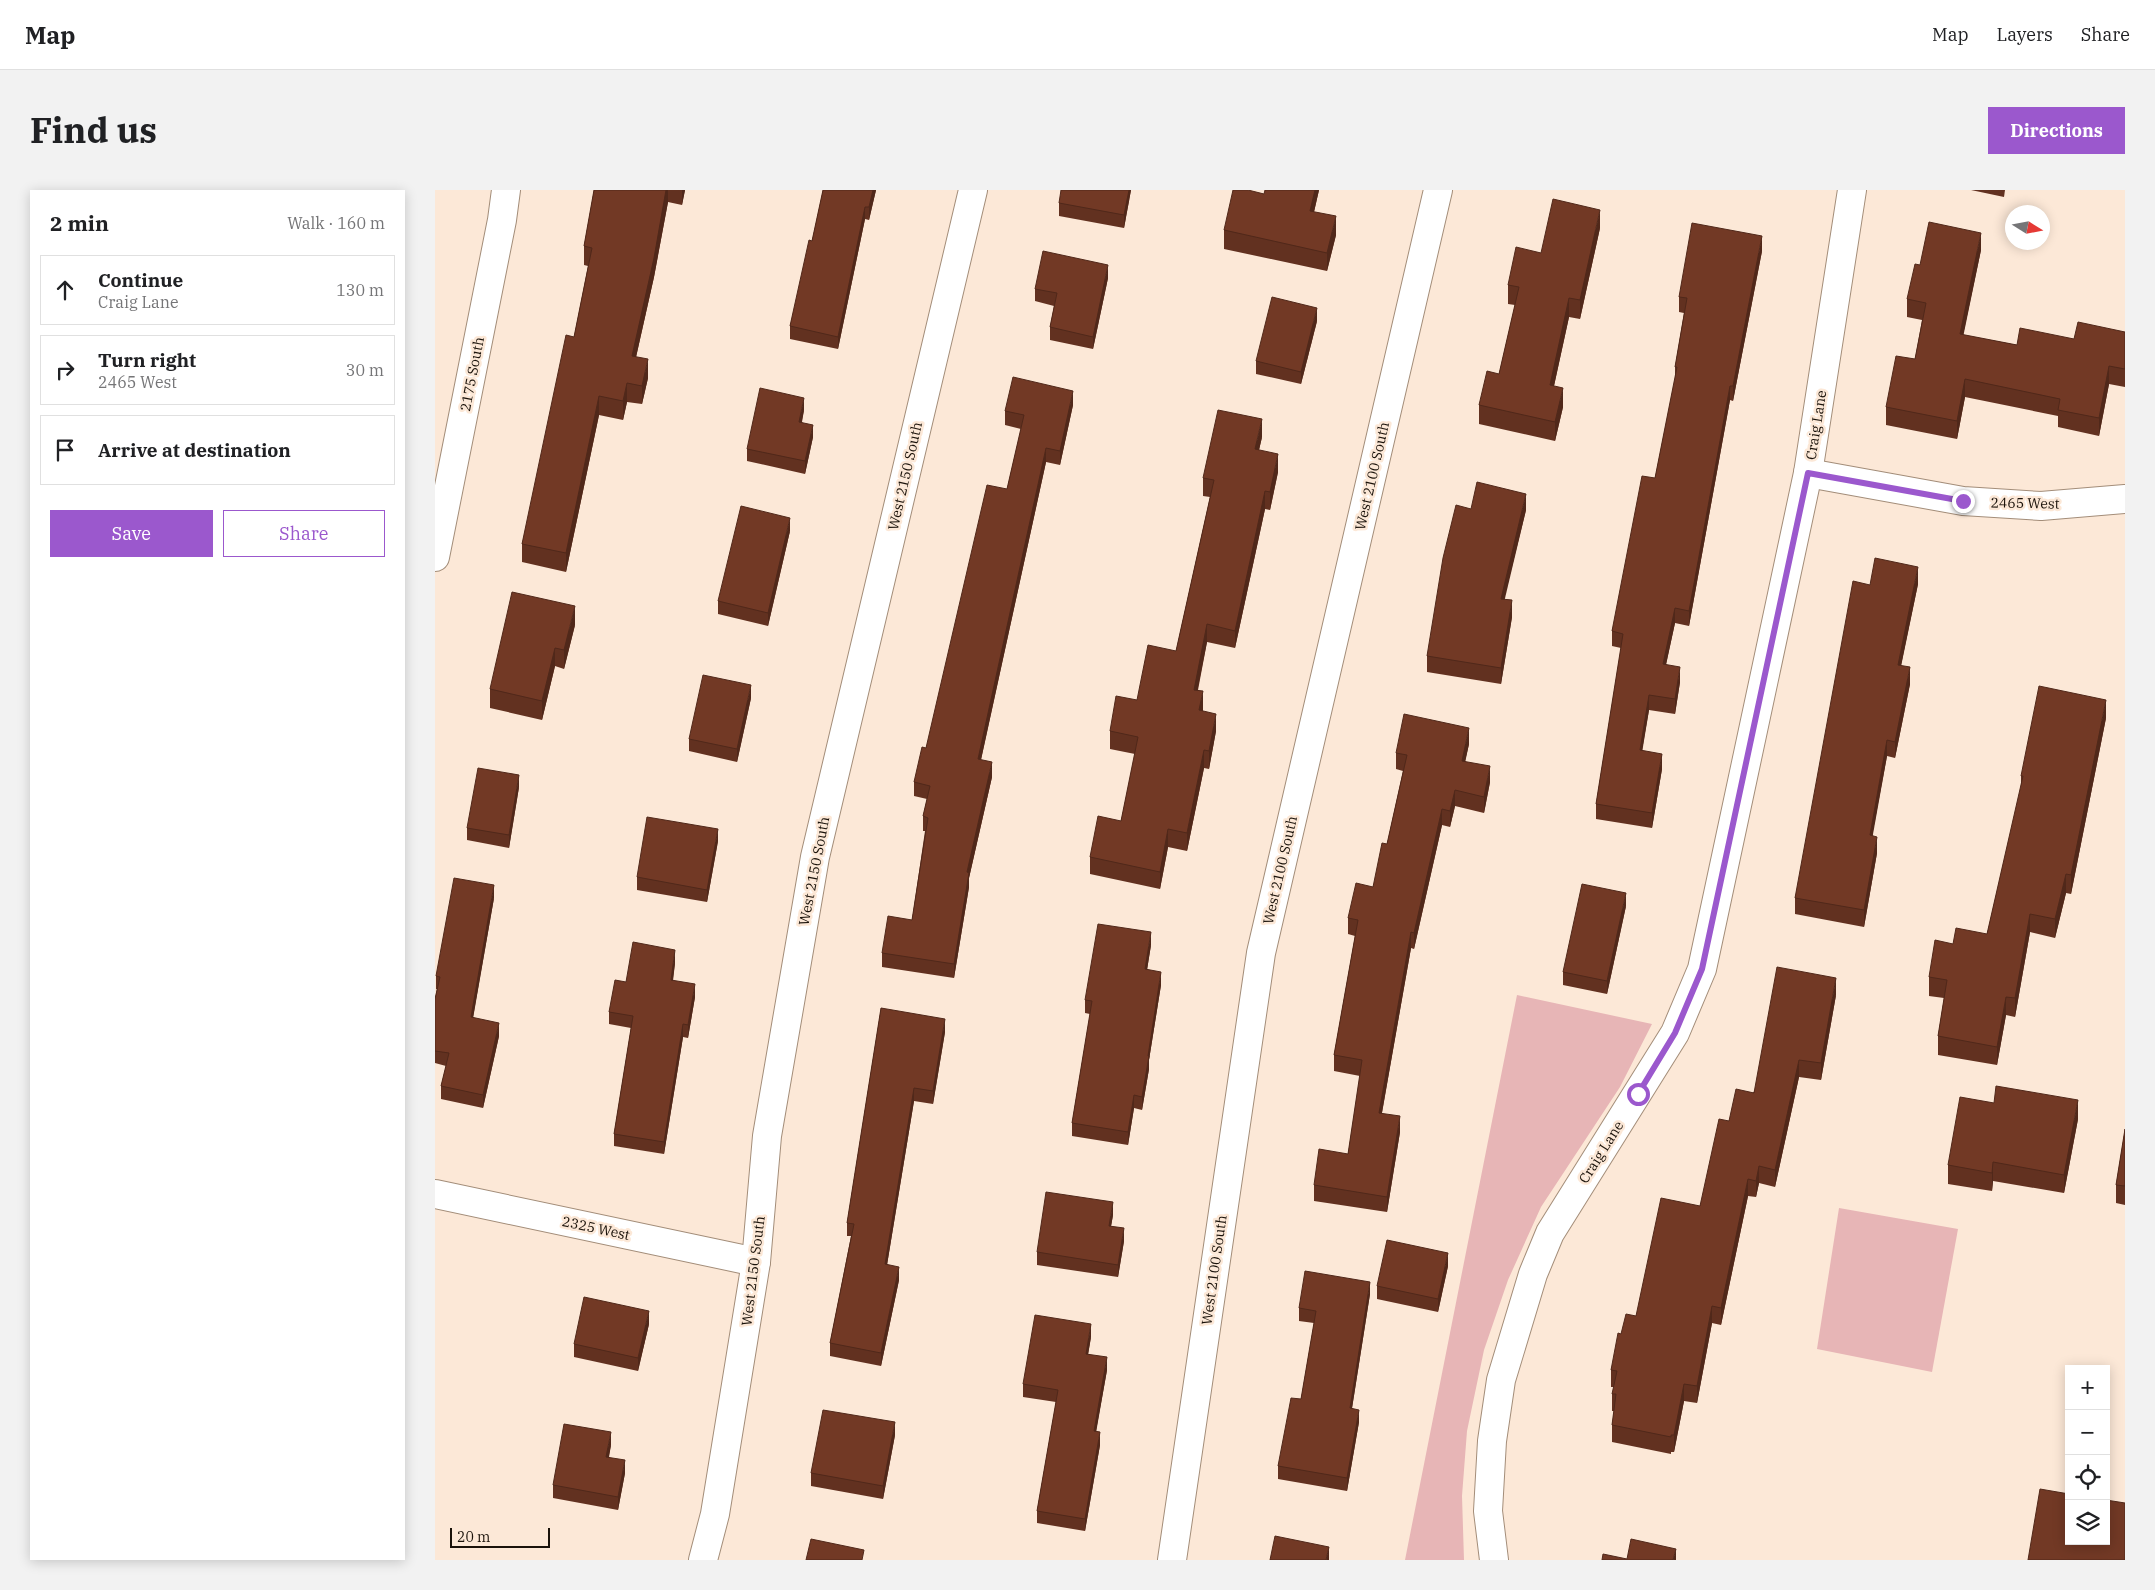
<!DOCTYPE html>
<meta charset="utf-8">
<style>
:root{--surface:#fff;--page:#f2f2f2;--text:#202124;--muted:#757577;--line:#e0e0e0;--accent:#9b58cd}
body{margin:0;font-family:"IBM Plex Serif",serif;background:var(--page);color:var(--text)}
.controls{position:absolute;right:15px;bottom:15px;display:grid;overflow:hidden;border-radius:0px;box-shadow:0 2px 12px #0003}
.controls button{width:45px;height:45px;display:grid;place-items:center;padding:0;border:0;border-bottom:1px solid var(--line);background:var(--surface);color:var(--text);font:25px sans-serif}
.compass{position:absolute;left:1570px;top:15px;width:45px;height:45px;border-radius:50%;background:var(--surface);box-shadow:0 2px 12px #0003;rotate:101deg}
.scale{position:absolute;left:15px;bottom:12px;width:100px;box-sizing:border-box;padding-left:5px;border:2px solid #1a120a;border-top:0;font-size:14px;line-height:18px;white-space:nowrap;color:#1a120a;-webkit-text-stroke:4px #fce8d7;paint-order:stroke}
.stop{position:absolute;width:15px;height:15px;margin:-11px;border:4px solid #9b58cd;border-radius:50%;background:#fff}
.stop.end{background:#9b58cd;border-color:#fff;box-shadow:0 1px 5px #0008}
.list{margin:0;padding:0;list-style:none}
h2{display:flex;justify-content:space-between;align-items:center;height:65px;margin:0;padding:0 20px;font-size:21px}
h2 small{font-size:16px;font-weight:400;color:var(--muted)}
.list li{display:grid;grid-template-columns:32px 1fr auto;gap:15px;align-items:center;box-sizing:border-box;height:70px;margin:0 10px 10px;padding:0 10px;border:1px solid var(--line);border-radius:0px}
.list b{display:block;font-size:19px;white-space:nowrap}
.list p{margin:0;font-size:16px;white-space:nowrap;color:var(--muted)}
.list em{font-size:16px;font-style:normal;color:var(--muted)}
.actions{display:flex;gap:10px;padding:15px 20px}
.actions a{flex:1;padding:11px 0;border:1px solid var(--accent);border-radius:0px;text-align:center;font-size:18px;color:var(--accent)}
.actions .main{background:var(--accent);color:#fff}
.icon{flex:none;width:28px;height:28px;fill:none;stroke:currentColor;stroke-width:2;stroke-linecap:round;stroke-linejoin:round}
.map{position:relative;flex:none;width:1690px;height:1370px;overflow:hidden;border-radius:0px}
header{display:flex;align-items:center;gap:30px;box-sizing:border-box;height:70px;padding:0 25px;background:var(--surface);border-bottom:1px solid var(--line)}
header strong{font-size:24px}
nav{display:flex;gap:28px;margin-inline-start:auto;font-size:18px}
.intro{display:flex;align-items:center;justify-content:space-between;box-sizing:border-box;height:120px;padding:0 30px}
h1{margin:0;font-size:35px}
.button{padding:12px 22px;border-radius:0px;background:var(--accent);color:#fff;font-size:18px;font-weight:700}
main{display:flex;gap:30px;padding:0 30px}
aside{flex:1;background:var(--surface);border-radius:0px;box-shadow:0 2px 12px #0003}
.map>svg:first-child{display:block}
.green{fill:#e7b5b6}
.lines{fill:none;stroke-linecap:round;stroke-linejoin:round}
.minor-casing{stroke:#a38d79;stroke-width:30}
.minor{stroke:#fff;stroke-width:28}
.wall{fill:#623120}
.shaded-wall{fill:#50281a}
.building{fill:#723925;stroke:#50281a}
.route{stroke:#9b58cd;stroke-width:6}
.labels{text-anchor:middle;stroke-width:5;stroke-linejoin:round;paint-order:stroke}
.street-label{font-size:14px;fill:#1a120a;stroke:#fce8d7}
</style>
<header>
<strong>Map</strong>
<nav><a>Map</a><a>Layers</a><a>Share</a></nav>
</header>
<div class="intro"><h1>Find us</h1><a class="button">Directions</a></div>
<main>
<aside>
<h2>2 min<small>Walk · 160 m</small></h2>
<ul class="list">
<li><svg class="icon" aria-label="ahead" viewBox="0 0 24 24"><path d="M12 20V5M6 11l6-6 6 6"/></svg><div><b>Continue</b><p>Craig Lane</p></div><em>130 m</em></li>
<li><svg class="icon" aria-label="right" viewBox="0 0 24 24"><path d="M7 20v-9h11M14 6l5 5-5 5"/></svg><div><b>Turn right</b><p>2465 West</p></div><em>30 m</em></li>
<li><svg class="icon" aria-label="arrive" viewBox="0 0 24 24"><path d="M6 21V4h12l-3 4 3 4H6"/></svg><div><b>Arrive at destination</b></div></li>
</ul>
<div class="actions"><a class="main">Save</a><a>Share</a></div>
</aside>
<div class="map">
<svg width="1690" height="1370" viewBox="0 0 1690 1370">
<rect width="100%" height="100%" fill="#fce8d7"/>
<g class="green">
<polygon points="1082,805 1217,834 1185,897 1106,1017 1073,1090 1049,1160 1032,1241 1027,1306 1029,1370 970,1370"/>
<polygon points="1404,1018 1523,1039 1497,1182 1382,1159"/>
</g>
<g class="lines">
<g class="minor-casing">
<g id="minor">
<polyline points="1373,283 1528,311 1606,316 1690,309"/>
<polyline points="0,367 67,30 71,0"/>
<polyline points="0,1004 321,1072"/>
<polyline points="268,1370 280,1324 321,1072 332,946 380,667 538,0"/>
<polyline points="737,1370 826,763 1003,0"/>
<polyline points="1059,1370 1053,1321 1057,1251 1066,1190 1098,1084 1115,1043 1240,843 1267,779 1373,283 1417,0"/>
</g>
</g>
<use href="#minor" class="minor"/>
</g>
<g class="wall">
<polygon points="159,0 250,0 247,15 233,12 219,87 201,167 213,188 207,214 192,212 188,230 164,225 131,382 87,372 87,354 139,147 153,76 149,75 149,56"/>
<polygon points="388,0 441,0 434,30 430,29 403,159 355,149 355,136 377,51"/>
<polygon points="696,0 689,38 624,26 624,13"/>
<polygon points="884,0 879,22 901,45 892,81 789,59 789,40 829,4"/>
<polygon points="1536,0 1570,0 1569,7"/>
<polygon points="1165,38 1145,129 1134,127 1119,196 1128,217 1120,251 1044,234 1044,215 1064,184 1080,115 1073,114 1073,95 1106,63"/>
<polygon points="1546,60 1528,145 1582,155 1639,149 1690,142 1690,197 1674,194 1664,246 1623,237 1623,226 1530,207 1522,249 1451,235 1451,217 1480,169 1487,130 1472,127 1472,109 1485,75"/>
<polygon points="1327,61 1298,211 1295,210 1254,436 1240,433 1231,474 1245,492 1240,524 1214,520 1207,560 1227,579 1217,638 1161,629 1161,614 1186,458 1177,456 1177,441 1220,288 1240,189 1240,177 1249,123 1244,122 1244,107"/>
<polygon points="673,88 658,159 615,150 615,137 619,116 600,111 600,99"/>
<polygon points="882,131 866,194 821,184 821,171"/>
<polygon points="638,215 625,275 611,272 546,570 557,587 534,688 534,697 519,788 447,777 447,763 477,730 490,641 488,641 488,626 492,609 479,606 479,592 491,558 572,299 586,239 570,235 570,221"/>
<polygon points="369,220 367,232 378,247 370,284 312,271 312,259"/>
<polygon points="827,247 824,260 843,282 835,320 830,319 800,458 772,452 763,500 768,519 768,521 781,541 774,579 769,578 752,661 733,657 725,699 655,684 655,667 686,631 700,564 675,559 675,541 702,510 741,461 775,307 768,306 768,288"/>
<polygon points="1036,319 1091,320 1069,409 1077,427 1066,494 992,482 992,466"/>
<polygon points="355,341 333,436 283,424 283,411"/>
<polygon points="1483,394 1466,475 1475,494 1460,568 1452,566 1437,646 1442,663 1429,737 1360,724 1360,708 1435,395"/>
<polygon points="140,435 129,479 120,476 107,530 55,518 55,499"/>
<polygon points="316,508 302,572 254,561 254,549"/>
<polygon points="1671,528 1636,704 1631,703 1620,748 1595,742 1580,827 1571,825 1562,875 1503,865 1503,846 1509,808 1494,806 1494,787 1518,754 1552,744 1586,598 1586,586"/>
<polygon points="1034,554 1030,571 1055,592 1049,623 1020,616 1015,637 1007,635 979,759 976,758 947,923 965,942 952,1022 879,1011 879,995 913,964 925,886 899,881 899,865 920,746 913,744 913,728 938,697 952,654 968,581 961,579 961,563"/>
<polygon points="84,597 74,658 32,650 32,638"/>
<polygon points="283,651 272,712 202,700 202,687"/>
<polygon points="59,708 38,827 64,846 48,918 6,909 6,896 11,876 0,873 0,809 2,799 1,799 1,786"/>
<polygon points="1191,716 1172,804 1128,795 1128,782"/>
<polygon points="716,755 712,780 726,795 714,870 714,879 707,920 699,918 693,955 637,946 637,933 655,824 650,823 650,810"/>
<polygon points="240,773 238,791 260,807 253,848 248,847 229,964 179,956 179,944 196,838 174,834 174,822 191,792"/>
<polygon points="1401,805 1386,890 1364,887 1340,997 1324,993 1321,1007 1313,1006 1286,1135 1277,1133 1262,1213 1249,1211 1239,1262 1236,1262 1236,1264 1177,1252 1177,1235 1179,1221 1177,1221 1177,1204 1179,1197 1176,1197 1176,1180 1186,1144 1201,1126 1265,1016 1294,931"/>
<polygon points="446,818 510,842 498,914 479,911 452,1075 464,1090 446,1176 395,1166 395,1153 416,1046 412,1046 412,1033"/>
<polygon points="1643,929 1629,1003 1558,991 1557,1001 1513,994 1513,975"/>
<polygon points="1690,939 1690,1015 1681,1013 1681,995"/>
<polygon points="678,1025 676,1036 689,1051 683,1087 602,1075 602,1062"/>
<polygon points="1013,1076 1003,1122 942,1109 942,1096"/>
<polygon points="935,1104 917,1218 924,1232 912,1301 843,1289 843,1276 866,1209 879,1133 864,1131 864,1118"/>
<polygon points="214,1134 203,1181 139,1167 139,1154"/>
<polygon points="656,1147 653,1164 672,1180 661,1241 665,1255 650,1341 602,1333 602,1321 621,1212 588,1207 588,1194"/>
<polygon points="460,1245 448,1309 376,1296 376,1283"/>
<polygon points="176,1255 174,1267 190,1283 183,1320 118,1308 118,1295"/>
</g>
<g class="shaded-wall">
<polygon points="231,0 233,0 233,12 219,87 197,185 197,166"/>
<polygon points="247,0 250,0 247,15"/>
<polygon points="438,0 441,0 434,30 434,17"/>
<polygon points="694,0 696,0 689,38 689,25"/>
<polygon points="880,0 884,0 875,39 875,21"/>
<polygon points="430,17 430,29 403,159 403,147"/>
<polygon points="1165,20 1165,38 1145,129 1145,110"/>
<polygon points="901,26 901,45 892,81 892,63"/>
<polygon points="1546,43 1546,60 1525,162 1525,144"/>
<polygon points="1327,46 1327,61 1298,211 1298,196"/>
<polygon points="673,75 673,88 658,159 658,147"/>
<polygon points="1134,108 1134,127 1115,214 1115,195"/>
<polygon points="882,118 882,131 866,194 866,182"/>
<polygon points="213,169 213,188 207,214 207,196"/>
<polygon points="1674,176 1674,194 1664,246 1664,228"/>
<polygon points="1530,189 1530,207 1522,249 1522,231"/>
<polygon points="192,193 192,212 188,230 188,211"/>
<polygon points="1295,196 1295,210 1254,436 1254,421"/>
<polygon points="1128,198 1128,217 1120,251 1120,232"/>
<polygon points="638,201 638,215 625,275 625,261"/>
<polygon points="164,206 164,225 131,382 131,363"/>
<polygon points="369,208 369,220 364,245 364,232"/>
<polygon points="827,229 827,247 820,277 820,259"/>
<polygon points="378,235 378,247 370,284 370,271"/>
<polygon points="611,258 611,272 543,583 543,569"/>
<polygon points="843,264 843,282 835,320 835,302"/>
<polygon points="830,301 830,319 800,458 800,441"/>
<polygon points="1091,304 1091,320 1066,425 1066,409"/>
<polygon points="355,328 355,341 333,436 333,423"/>
<polygon points="1483,377 1483,394 1463,491 1463,475"/>
<polygon points="1077,410 1077,427 1066,494 1066,478"/>
<polygon points="140,416 140,435 129,479 129,460"/>
<polygon points="1240,418 1240,433 1228,489 1228,474"/>
<polygon points="772,434 772,452 759,517 759,500"/>
<polygon points="120,458 120,476 107,530 107,511"/>
<polygon points="1245,477 1245,492 1240,524 1240,509"/>
<polygon points="1475,477 1475,494 1460,568 1460,552"/>
<polygon points="316,495 316,508 302,572 302,559"/>
<polygon points="768,501 768,519 764,538 764,520"/>
<polygon points="1214,505 1214,520 1205,575 1205,560"/>
<polygon points="1671,510 1671,528 1636,704 1636,685"/>
<polygon points="781,524 781,541 774,579 774,561"/>
<polygon points="1034,538 1034,554 1027,587 1027,571"/>
<polygon points="1452,550 1452,566 1435,661 1435,645"/>
<polygon points="769,560 769,578 752,661 752,643"/>
<polygon points="1227,564 1227,579 1217,638 1217,623"/>
<polygon points="557,572 557,587 534,688 534,697 519,788 519,774 532,682"/>
<polygon points="1055,576 1055,592 1049,623 1049,607"/>
<polygon points="84,585 84,597 74,658 74,645"/>
<polygon points="1020,600 1020,616 1015,637 1015,621"/>
<polygon points="1007,619 1007,635 979,759 979,743"/>
<polygon points="283,639 283,651 272,712 272,700"/>
<polygon points="733,639 733,657 725,699 725,682"/>
<polygon points="1442,647 1442,663 1429,737 1429,720"/>
<polygon points="1631,684 1631,703 1620,748 1620,729"/>
<polygon points="59,695 59,708 36,840 36,827"/>
<polygon points="1191,703 1191,716 1172,804 1172,791"/>
<polygon points="1595,724 1595,742 1580,827 1580,808"/>
<polygon points="716,742 716,755 710,792 710,779"/>
<polygon points="976,742 976,758 944,939 944,923"/>
<polygon points="240,760 240,773 236,803 236,790"/>
<polygon points="726,782 726,795 714,870 714,879 707,920 707,907 713,866"/>
<polygon points="1401,788 1401,805 1386,890 1386,873"/>
<polygon points="260,794 260,807 253,848 253,835"/>
<polygon points="1571,807 1571,825 1562,875 1562,857"/>
<polygon points="510,829 510,842 498,914 498,901"/>
<polygon points="64,833 64,846 48,918 48,905"/>
<polygon points="248,834 248,847 229,964 229,952"/>
<polygon points="1364,870 1364,887 1340,997 1340,980"/>
<polygon points="479,898 479,911 450,1087 450,1074"/>
<polygon points="699,905 699,918 693,955 693,942"/>
<polygon points="1643,910 1643,929 1629,1003 1629,985"/>
<polygon points="965,926 965,942 952,1022 952,1007"/>
<polygon points="1558,972 1558,991 1557,1001 1557,983"/>
<polygon points="1324,976 1324,993 1321,1007 1321,991"/>
<polygon points="1313,989 1313,1006 1286,1135 1286,1118"/>
<polygon points="678,1012 678,1025 674,1048 674,1036"/>
<polygon points="689,1038 689,1051 683,1087 683,1075"/>
<polygon points="1013,1063 1013,1076 1003,1122 1003,1109"/>
<polygon points="464,1077 464,1090 446,1176 446,1163"/>
<polygon points="935,1092 935,1104 915,1231 915,1218"/>
<polygon points="1277,1116 1277,1133 1262,1213 1262,1196"/>
<polygon points="214,1121 214,1134 203,1181 203,1168"/>
<polygon points="656,1134 656,1147 651,1177 651,1164"/>
<polygon points="672,1167 672,1180 659,1254 659,1241"/>
<polygon points="1249,1194 1249,1211 1239,1262 1239,1245"/>
<polygon points="924,1220 924,1232 912,1301 912,1288"/>
<polygon points="460,1232 460,1245 448,1309 448,1296"/>
<polygon points="176,1242 176,1255 171,1280 171,1267"/>
<polygon points="665,1242 665,1255 650,1341 650,1329"/>
<polygon points="190,1270 190,1283 183,1320 183,1307"/>
<polygon points="894,1357 894,1370 891,1370"/>
<polygon points="1241,1359 1241,1370 1238,1370"/>
</g>
<g class="building">
<polygon points="159,0 231,0 219,68 197,166 213,169 207,196 192,193 188,211 164,206 131,363 87,354 131,145 139,147 157,58 149,56"/>
<polygon points="388,0 438,0 434,17 430,17 403,147 355,136 374,50 377,51"/>
<polygon points="626,0 694,0 689,25 624,13"/>
<polygon points="798,0 813,0 829,4 830,0 880,0 875,21 901,26 892,63 789,40"/>
<polygon points="1118,9 1165,20 1145,110 1134,108 1115,195 1128,198 1120,232 1044,215 1052,181 1064,184 1084,97 1073,95 1081,57 1106,63"/>
<polygon points="1494,32 1546,43 1525,144 1582,155 1585,138 1639,149 1643,132 1690,142 1690,179 1674,176 1664,228 1623,220 1625,209 1530,189 1522,231 1451,217 1461,166 1480,169 1491,113 1472,109 1480,74 1485,75"/>
<polygon points="1257,33 1327,46 1298,196 1295,196 1254,421 1240,418 1228,474 1245,477 1240,509 1214,505 1205,560 1227,564 1217,623 1161,614 1188,444 1177,441 1207,286 1220,288 1242,177 1240,177 1252,108 1244,107"/>
<polygon points="608,61 673,75 658,147 615,137 622,103 600,99"/>
<polygon points="837,107 882,118 866,182 821,171"/>
<polygon points="578,187 638,201 625,261 611,258 543,569 557,572 532,682 534,683 519,774 447,763 453,726 477,730 493,628 488,626 495,596 479,592 487,557 491,558 552,295 572,299 589,225 570,221"/>
<polygon points="325,198 369,208 364,232 378,235 370,271 312,259"/>
<polygon points="783,220 827,229 820,259 843,264 835,302 830,301 800,441 772,434 759,500 768,501 764,520 781,524 774,561 769,560 752,643 733,639 725,682 655,667 663,626 686,631 703,547 675,541 681,506 702,510 713,455 741,461 779,290 768,288"/>
<polygon points="1042,292 1091,304 1066,409 1077,410 1066,478 992,466 1008,368 1021,315 1036,319"/>
<polygon points="306,316 355,328 333,423 283,411"/>
<polygon points="1440,368 1483,377 1463,475 1475,477 1460,552 1452,550 1435,645 1442,647 1429,720 1360,708 1418,391 1435,395"/>
<polygon points="77,402 140,416 129,460 120,458 107,511 55,499"/>
<polygon points="268,485 316,495 302,559 254,549"/>
<polygon points="1604,496 1671,510 1636,685 1631,684 1620,729 1595,724 1580,808 1571,807 1562,857 1503,846 1512,790 1494,787 1500,750 1518,754 1521,738 1552,744 1588,586 1586,586"/>
<polygon points="969,524 1034,538 1027,571 1055,576 1049,607 1020,600 1015,621 1007,619 979,743 976,742 944,923 965,926 952,1007 879,995 884,959 913,964 927,870 899,865 923,730 913,728 921,693 938,697 947,653 952,654 972,565 961,563"/>
<polygon points="43,578 84,585 74,645 32,638"/>
<polygon points="212,627 283,639 272,700 202,687"/>
<polygon points="19,688 59,695 36,827 64,833 48,905 6,896 14,863 0,861 0,809 5,787 1,786"/>
<polygon points="1147,694 1191,703 1172,791 1128,782"/>
<polygon points="663,734 716,742 710,779 726,782 713,866 714,866 707,907 699,905 693,942 637,933 657,811 650,810"/>
<polygon points="198,752 240,760 236,790 260,794 253,835 248,834 229,952 179,944 198,826 174,822 180,790 191,792"/>
<polygon points="1342,777 1401,788 1386,873 1364,870 1340,980 1324,976 1321,991 1313,989 1286,1118 1277,1116 1262,1196 1249,1194 1239,1245 1236,1245 1236,1247 1177,1235 1181,1204 1177,1204 1182,1181 1176,1180 1183,1143 1186,1144 1191,1124 1201,1126 1226,1008 1265,1016 1284,929 1294,931 1301,899 1319,903"/>
<polygon points="446,818 510,829 498,901 479,898 450,1074 464,1077 446,1163 395,1153 419,1034 412,1033"/>
<polygon points="1561,896 1643,910 1629,985 1558,972 1557,983 1513,975 1525,907 1559,913"/>
<polygon points="1690,939 1690,996 1681,995"/>
<polygon points="611,1002 678,1012 674,1036 689,1038 683,1075 602,1062"/>
<polygon points="952,1050 1013,1063 1003,1109 942,1096"/>
<polygon points="870,1081 935,1092 915,1218 924,1220 912,1288 843,1276 856,1208 866,1209 881,1121 864,1118"/>
<polygon points="149,1107 214,1121 203,1168 139,1154"/>
<polygon points="600,1125 656,1134 651,1164 672,1167 659,1241 665,1242 650,1329 602,1321 623,1200 588,1194"/>
<polygon points="388,1220 460,1232 448,1296 376,1283"/>
<polygon points="129,1234 176,1242 171,1267 190,1270 183,1307 118,1295"/>
<polygon points="1605,1299 1634,1304 1634,1351 1671,1351 1671,1310 1690,1313 1690,1370 1593,1370"/>
<polygon points="840,1346 894,1357 891,1370 835,1370"/>
<polygon points="376,1349 429,1360 427,1370 371,1370"/>
<polygon points="1196,1349 1241,1359 1238,1370 1167,1370 1168,1364 1192,1369"/>
</g>
<g class="lines">
<polyline class="route" points="1203,904 1240,843 1267,779 1373,283 1528,311"/>
</g>
<g class="labels">
<g class="street-label">
<text transform="translate(37 184) rotate(-79)" y="5">2175 South</text>
<text transform="translate(1381 235) rotate(-81)" y="5">Craig Lane</text>
<text transform="translate(470 286) rotate(-77)" y="5">West 2150 South</text>
<text transform="translate(937 286) rotate(-77)" y="5">West 2100 South</text>
<text transform="translate(1590 313) rotate(1)" y="5">2465 West</text>
<text transform="translate(845 680) rotate(-77)" y="5">West 2100 South</text>
<text transform="translate(379 681) rotate(-79)" y="5">West 2150 South</text>
<text transform="translate(1166 962) rotate(-58)" y="5">Craig Lane</text>
<text transform="translate(161 1038) rotate(12)" y="5">2325 West</text>
<text transform="translate(779 1080) rotate(-82)" y="5">West 2100 South</text>
<text transform="translate(318 1081) rotate(-83)" y="5">West 2150 South</text>
</g>
</g>
</svg>
<div class="controls">
<button>+</button>
<button>−</button>
<button><svg class="icon" aria-label="locate" viewBox="0 0 24 24"><circle cx="12" cy="12" r="6"/><path d="M12 2v4M12 18v4M2 12h4M18 12h4"/></svg></button>
<button><svg class="icon" aria-label="layers" viewBox="0 0 24 24"><path d="M12 4l9 5-9 5-9-5zM3 14l9 5 9-5"/></svg></button>
</div>
<svg class="compass" viewBox="-18 -18 36 36"><path d="M0-13l5 13h-10z" fill="#e53935"/><path d="M0 13l5-13h-10z" fill="#757577"/></svg>
<div class="scale">20 m</div>
<div class="stop" style="left:1203px;top:904px"></div>
<div class="stop end" style="left:1528px;top:311px"></div>
</div>
</main>
